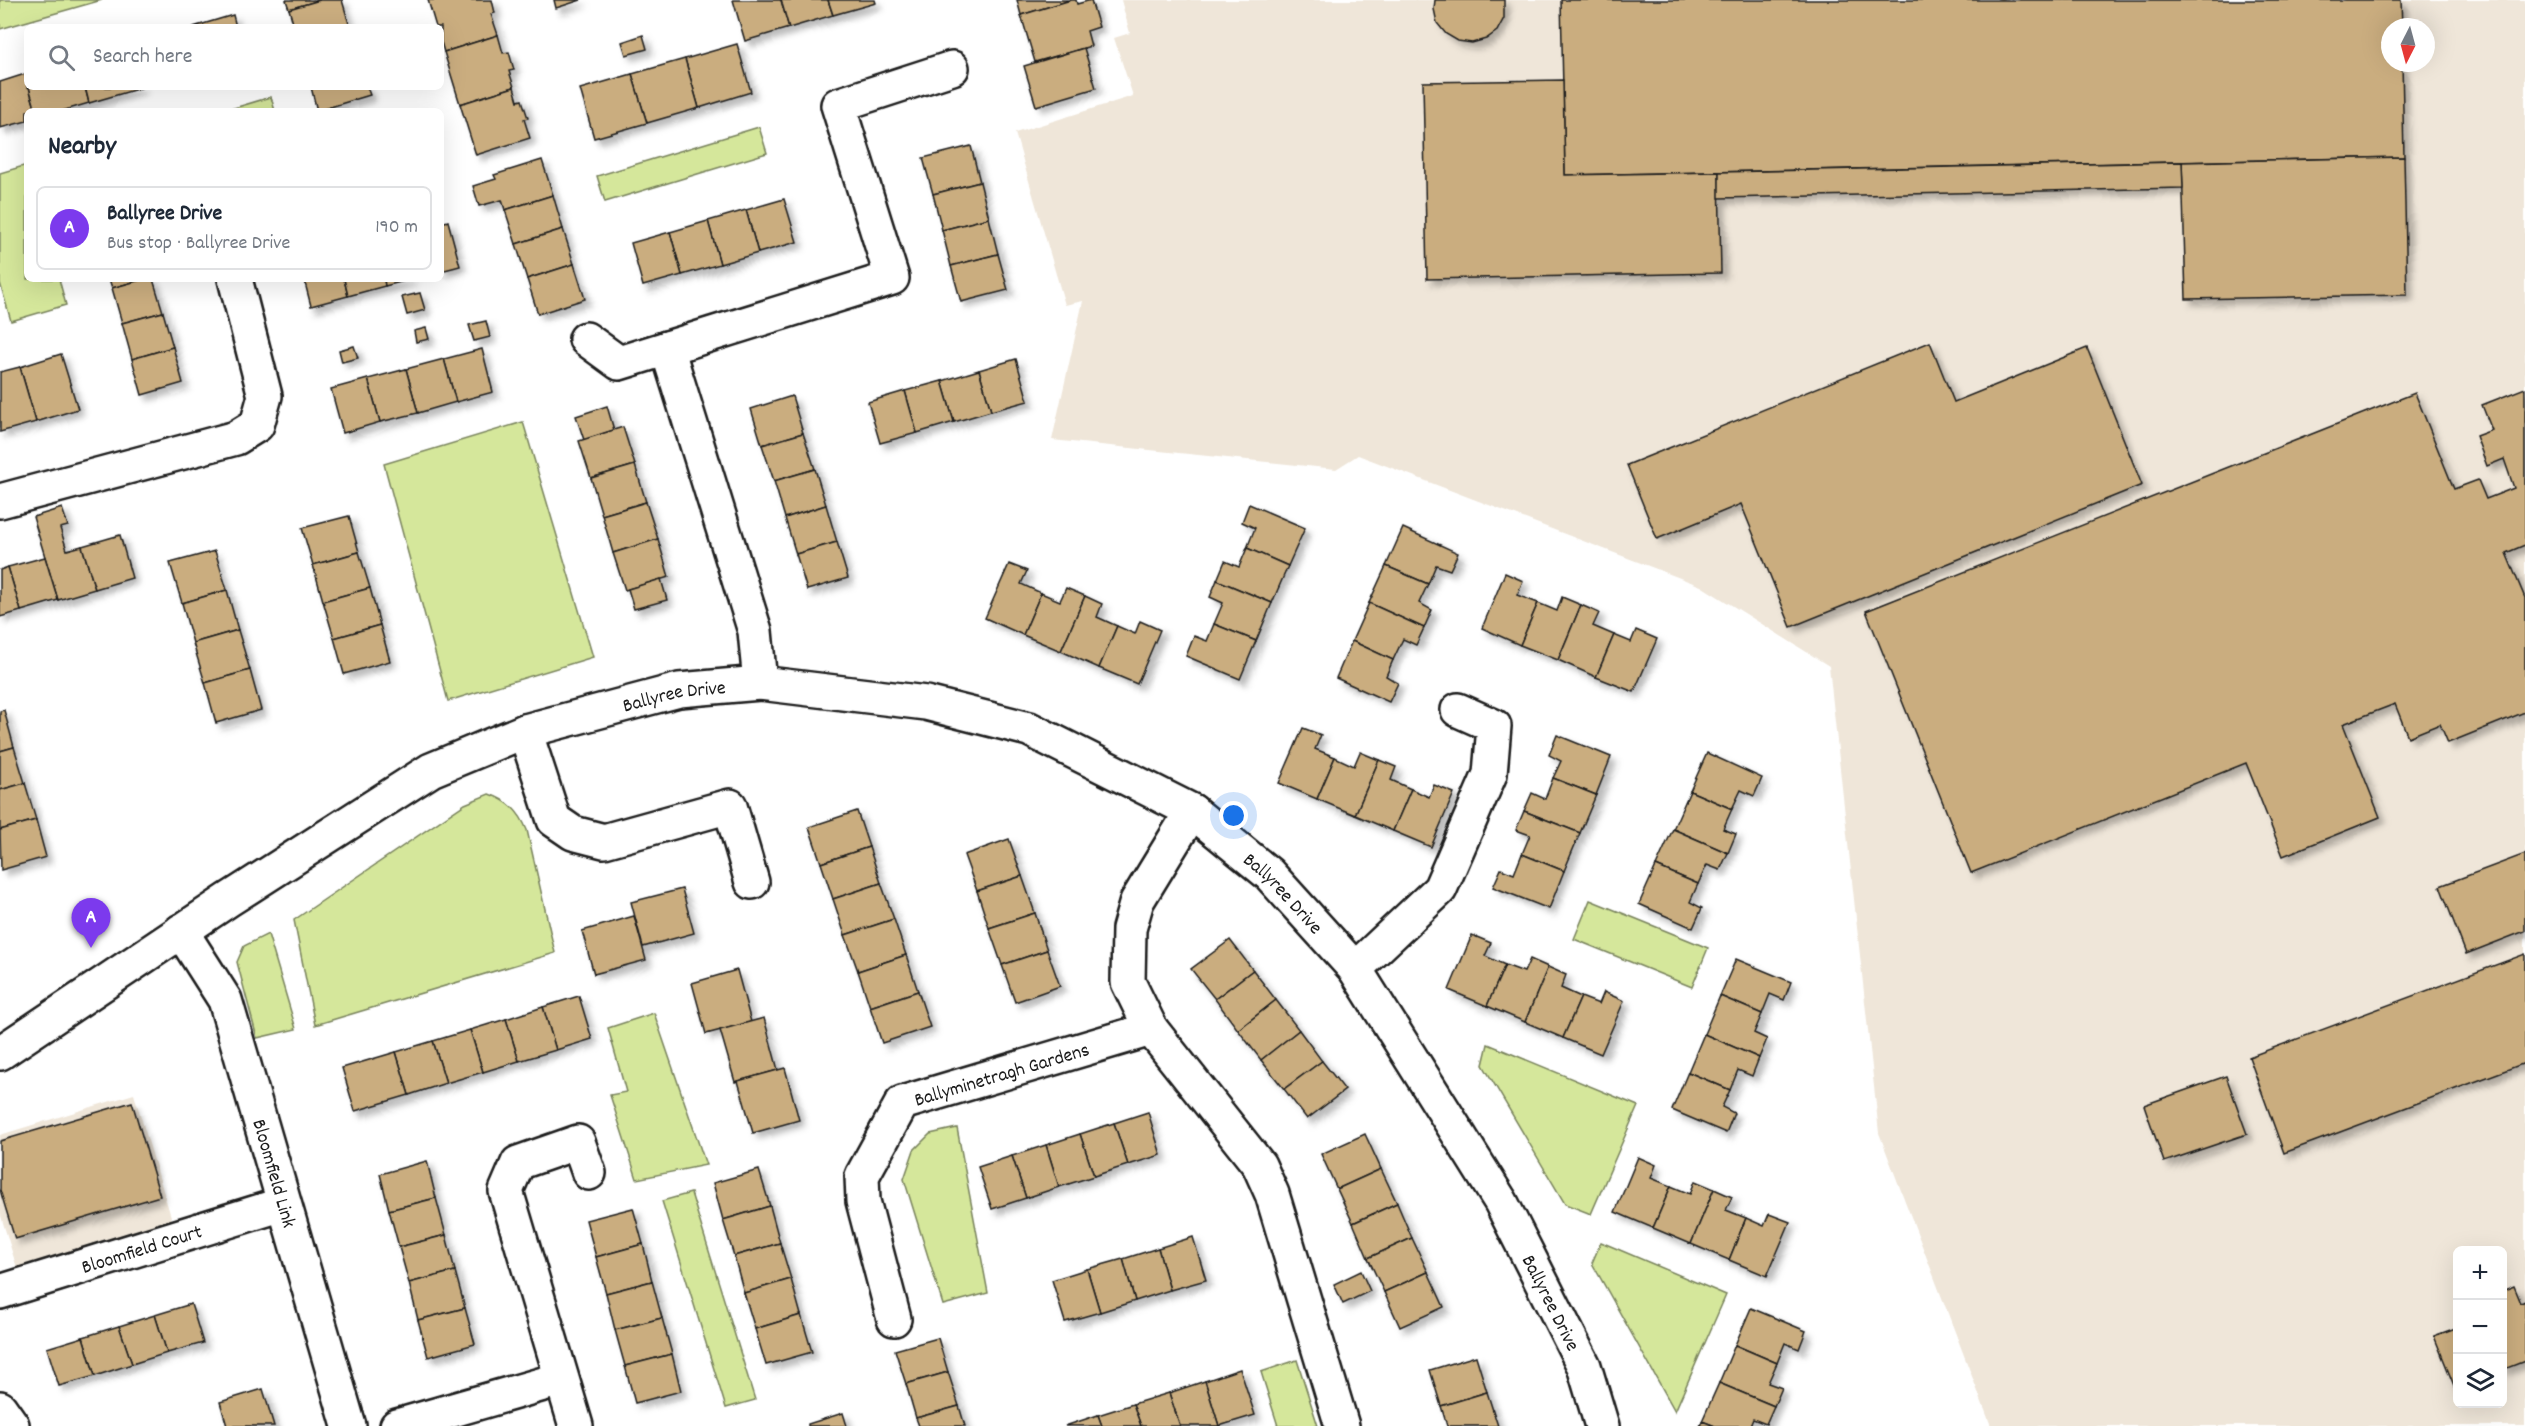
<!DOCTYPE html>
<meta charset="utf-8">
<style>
:root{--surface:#fff;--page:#f6f6f7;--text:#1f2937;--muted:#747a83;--line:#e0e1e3;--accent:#7c3aed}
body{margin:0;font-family:Dekko,sans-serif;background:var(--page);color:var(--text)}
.controls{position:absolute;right:18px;bottom:18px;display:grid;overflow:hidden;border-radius:9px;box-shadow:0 6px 24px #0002}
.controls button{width:54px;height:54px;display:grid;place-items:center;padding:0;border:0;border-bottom:2px solid var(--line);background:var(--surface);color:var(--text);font:30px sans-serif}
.compass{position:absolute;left:2381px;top:18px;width:54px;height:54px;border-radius:50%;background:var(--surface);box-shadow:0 6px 24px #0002;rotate:186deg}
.you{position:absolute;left:1234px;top:816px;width:21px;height:21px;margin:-15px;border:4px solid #fff;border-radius:50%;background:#1a73e8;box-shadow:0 0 0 9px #1a73e833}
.badge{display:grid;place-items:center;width:39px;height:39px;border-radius:50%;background:var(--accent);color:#fff;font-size:20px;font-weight:700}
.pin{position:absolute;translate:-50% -50px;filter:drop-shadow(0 2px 3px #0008)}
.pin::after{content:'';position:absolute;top:32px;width:21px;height:18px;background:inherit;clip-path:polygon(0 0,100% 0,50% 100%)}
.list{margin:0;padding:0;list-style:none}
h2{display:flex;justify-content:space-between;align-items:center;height:78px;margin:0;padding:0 24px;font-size:26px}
h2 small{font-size:20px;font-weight:400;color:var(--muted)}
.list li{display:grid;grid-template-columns:39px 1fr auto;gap:18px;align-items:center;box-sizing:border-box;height:84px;margin:0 12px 12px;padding:0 12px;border:2px solid var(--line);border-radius:9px}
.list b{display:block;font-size:22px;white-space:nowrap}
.list p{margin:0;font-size:20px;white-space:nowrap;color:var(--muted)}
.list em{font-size:20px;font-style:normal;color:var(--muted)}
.icon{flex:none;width:33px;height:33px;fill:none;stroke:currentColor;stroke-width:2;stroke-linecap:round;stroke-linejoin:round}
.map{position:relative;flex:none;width:2525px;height:1426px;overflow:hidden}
.search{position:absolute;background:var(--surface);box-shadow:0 6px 24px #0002;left:24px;top:24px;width:420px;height:66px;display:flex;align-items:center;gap:15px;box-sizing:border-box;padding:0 21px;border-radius:9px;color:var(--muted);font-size:22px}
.panel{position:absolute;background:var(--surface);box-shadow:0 6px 24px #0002;left:24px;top:108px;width:420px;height:174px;border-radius:9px}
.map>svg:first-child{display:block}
.built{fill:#efe6d9;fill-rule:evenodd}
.green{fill:#d5e79b;stroke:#78825c;stroke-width:1.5}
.building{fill:#caad7f;stroke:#1c1c1c;stroke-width:1.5;filter:url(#shadow)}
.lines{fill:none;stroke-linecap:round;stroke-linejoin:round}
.minor-casing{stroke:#1c1c1c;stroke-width:38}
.minor{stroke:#fff;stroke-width:33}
.labels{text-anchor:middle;stroke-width:5;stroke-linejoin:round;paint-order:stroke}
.street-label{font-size:20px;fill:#1c1c1c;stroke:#fff}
</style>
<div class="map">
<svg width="2525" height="1426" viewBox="0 0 2525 1426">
<defs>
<filter id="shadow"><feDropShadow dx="5.5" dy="5.5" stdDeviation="3" flood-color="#0004"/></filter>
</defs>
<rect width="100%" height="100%" fill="#fff"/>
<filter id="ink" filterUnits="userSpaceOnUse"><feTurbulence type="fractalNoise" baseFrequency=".0167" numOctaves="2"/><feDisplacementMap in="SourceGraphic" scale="12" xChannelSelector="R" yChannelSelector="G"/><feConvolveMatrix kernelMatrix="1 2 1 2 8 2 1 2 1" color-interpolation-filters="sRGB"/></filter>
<g filter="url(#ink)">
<g class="built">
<path d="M1121,0H2525V1426H1991L1879,1133L1829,666L1701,586L1358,455L1336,469L1052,440L1083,301L1065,305L1015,133L1133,96L1114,38L1130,33ZM2390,27H2426V63H2390ZM2458,1250H2502V1404H2458Z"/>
<polygon points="134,1094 172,1220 17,1268 0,1213 0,1135"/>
</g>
<g class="green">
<polygon points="0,0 102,0 0,29"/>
<polygon points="271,97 275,111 224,111"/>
<polygon points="759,127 767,153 605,202 597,176"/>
<polygon points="27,165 27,279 59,279 66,305 11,321 0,283 0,173"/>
<polygon points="523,422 593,657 448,701 384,464"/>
<path d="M489,794C509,801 519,811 527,830L555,953L315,1025L294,920L465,804Z"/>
<polygon points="1590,900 1708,948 1692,987 1574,939"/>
<polygon points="268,934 296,1029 257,1038 237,962 244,946"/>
<polygon points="654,1013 706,1165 637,1179 610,1095 626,1092 608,1028"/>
<polygon points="1488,1044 1638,1106 1591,1214 1565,1204 1483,1065"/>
<polygon points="957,1128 988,1293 943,1305 904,1179 914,1150 930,1134"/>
<polygon points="691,1193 755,1400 726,1408 662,1201"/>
<polygon points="1601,1242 1726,1295 1675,1411 1592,1263"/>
<polygon points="1297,1360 1318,1426 1278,1426 1261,1372"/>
</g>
<g class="building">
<polygon points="286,0 320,0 289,9"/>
<polygon points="320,0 342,0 350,27 294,27 289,9"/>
<polygon points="428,0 492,0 495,13 491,14 498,35 444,52 441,42 441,27 436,27"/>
<polygon points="554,0 581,0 556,8"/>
<polygon points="733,0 781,0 789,28 745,41"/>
<polygon points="781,0 828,0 833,15 789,28"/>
<polygon points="828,0 875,0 876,3 833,15"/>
<polygon points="1017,0 1071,0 1021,15"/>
<polygon points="1071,0 1076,0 1077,4 1091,0 1099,27 1087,31 1091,46 1035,62 1021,15"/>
<polygon points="1435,0 1504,0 1504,18 1497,31 1486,39 1472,43 1458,41 1446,34 1437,23 1434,9"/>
<polygon points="1561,0 2401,0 2402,27 2390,27 2390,63 2402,63 2404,157 1565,175"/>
<polygon points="233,15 236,27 193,27"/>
<polygon points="498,35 503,53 509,52 514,70 509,71 514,87 460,104 444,52"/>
<polygon points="643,35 647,49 626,55 622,42"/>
<polygon points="737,44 751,92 699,108 685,59"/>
<polygon points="1084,48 1096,88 1036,106 1024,66"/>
<polygon points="685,59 699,108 647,123 632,74"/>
<polygon points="25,74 27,87 29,87 36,111 27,111 27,121 0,128 0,82"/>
<polygon points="632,74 647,123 594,138 580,89"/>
<polygon points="1563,80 1565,175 1719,172 1721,273 1427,279 1423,82"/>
<polygon points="29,87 85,87 89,103 62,111 36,111"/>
<polygon points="85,87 141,87 141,88 89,103"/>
<polygon points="311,87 367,87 370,95 317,111"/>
<polygon points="514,87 518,101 522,100 528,118 524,119 530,138 476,155 460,104"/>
<polygon points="971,146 980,182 933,194 923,158"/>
<polygon points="2404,157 2407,295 2186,299 2182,162"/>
<polygon points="542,160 553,195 505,210 502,200 479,206 473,186 496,179 494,175"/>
<polygon points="2182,162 2183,188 1719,198 1719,172"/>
<polygon points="980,182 989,218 942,230 933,194"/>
<polygon points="553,195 563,229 516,244 505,210"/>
<polygon points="784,199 797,242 758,253 746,210"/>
<polygon points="746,210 758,253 720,264 708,221"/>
<polygon points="989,218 998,254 951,266 942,230"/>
<polygon points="448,221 460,266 441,271 441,223"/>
<polygon points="708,221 720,264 682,275 670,232"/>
<polygon points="563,229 574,264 527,279 516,244"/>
<polygon points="670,232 682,275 643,286 631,243"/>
<polygon points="998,254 1008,290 961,302 951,266"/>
<polygon points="574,264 585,299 538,314 527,279"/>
<polygon points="109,279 144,279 112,288"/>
<polygon points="144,279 153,279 163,312 122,323 112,288"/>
<polygon points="304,279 344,279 348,296 311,306"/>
<polygon points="344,279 384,279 385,286 348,296"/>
<polygon points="384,279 412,279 385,286"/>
<polygon points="420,293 425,310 407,315 402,297"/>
<polygon points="163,312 173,347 132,359 122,323"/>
<polygon points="486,321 490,337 474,341 469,325"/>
<polygon points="426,328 429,339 416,342 414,331"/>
<polygon points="1930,342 1954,402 2087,348 2142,485 1791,627 1741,504 1657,539 1627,465"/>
<polygon points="354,346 358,358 342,362 339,350"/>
<polygon points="173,347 183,383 142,395 132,359"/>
<polygon points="482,349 493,392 456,402 444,359"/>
<polygon points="61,354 78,409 36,422 20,367"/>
<polygon points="444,359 456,402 418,413 406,369"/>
<polygon points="1016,359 1028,401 991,411 979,370"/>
<polygon points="20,367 36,422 0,432 0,372"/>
<polygon points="406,369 418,413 380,422 368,379"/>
<polygon points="979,370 991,411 954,422 942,381"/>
<polygon points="368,379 380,422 343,433 331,389"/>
<polygon points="942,381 954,422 917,433 905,391"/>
<polygon points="2525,388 2525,545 2506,553 2525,598 2525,712 2448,743 2440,724 2408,737 2395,704 2343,724 2380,817 2283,856 2246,763 1971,873 1866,611 2415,393 2454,489 2478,480 2486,499 2514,488 2504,459 2487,466 2476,436 2492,430 2482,405"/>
<polygon points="905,391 917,433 880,443 868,402"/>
<polygon points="792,396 803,433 762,445 751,409"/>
<polygon points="607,406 614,430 584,440 576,416"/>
<polygon points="623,427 635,465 591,478 579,441"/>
<polygon points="803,433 815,469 774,481 762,445"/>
<polygon points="635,465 646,502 602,515 591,478"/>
<polygon points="815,469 826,505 785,518 774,481"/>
<polygon points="646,502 658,539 613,553 602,515"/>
<polygon points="1249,504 1305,528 1288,566 1247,548 1255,528 1242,522"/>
<polygon points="826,505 837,542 796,554 785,518"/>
<polygon points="62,508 68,526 60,528 67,550 82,546 95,589 58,600 33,517"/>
<polygon points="349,516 359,552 313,565 302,528"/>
<polygon points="1403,528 1458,553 1450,570 1436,565 1428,584 1386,566"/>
<polygon points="120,535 132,578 95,589 82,546"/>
<polygon points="658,539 669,577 625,590 613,553"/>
<polygon points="837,542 848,578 807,590 796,554"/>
<polygon points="1247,548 1288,566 1272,603 1217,580 1225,561 1239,567"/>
<polygon points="215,551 227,590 182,603 170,563"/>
<polygon points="359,552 370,588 323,601 313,565"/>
<polygon points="45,557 58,600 21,611 8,567"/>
<polygon points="1009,564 1027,571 1021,584 1041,593 1023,635 985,618"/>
<polygon points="1386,566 1428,584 1419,603 1432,610 1424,628 1369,603"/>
<polygon points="8,567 21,611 0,617 0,570"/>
<polygon points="1505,573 1523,581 1517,595 1538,603 1520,645 1482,628"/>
<polygon points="661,579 667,600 634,609 628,589"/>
<polygon points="1217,580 1272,603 1256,641 1214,624 1223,603 1210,597"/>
<polygon points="370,588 380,625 334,638 323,601"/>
<polygon points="1066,588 1085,596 1061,651 1023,635 1041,593 1060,601"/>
<polygon points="227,590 238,630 193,643 182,603"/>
<polygon points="1085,596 1102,604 1097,617 1117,626 1099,668 1061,651"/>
<polygon points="1562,597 1581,605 1558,660 1520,645 1538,603 1557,611"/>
<polygon points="1369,603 1424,628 1416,645 1403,639 1393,660 1352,641"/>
<polygon points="1581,605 1599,613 1593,626 1614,635 1596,677 1558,660"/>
<polygon points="1140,621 1160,630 1137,684 1099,668 1117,626 1135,634"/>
<polygon points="1214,624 1256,641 1240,679 1186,656 1194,636 1207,641"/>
<polygon points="380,625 390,661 344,674 334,638"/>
<polygon points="238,630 250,670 205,683 193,643"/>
<polygon points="1636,630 1657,639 1634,692 1596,677 1614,635 1631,642"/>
<polygon points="1352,641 1393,660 1386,676 1398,683 1389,702 1336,678"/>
<polygon points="250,670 261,710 216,723 205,683"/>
<polygon points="4,710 14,747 0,751 0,711"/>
<polygon points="1303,728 1321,735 1315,749 1335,757 1317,799 1279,783"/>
<polygon points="1557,735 1611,757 1596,795 1553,778 1561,761 1549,755"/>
<polygon points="14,747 25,783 0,790 0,751"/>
<polygon points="1360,752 1379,760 1355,815 1317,799 1335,757 1354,766"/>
<polygon points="1707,753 1762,778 1754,796 1741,790 1732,809 1690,791"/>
<polygon points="1379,760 1396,767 1391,780 1411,789 1393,831 1355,815"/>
<polygon points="1553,778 1596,795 1580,833 1524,811 1532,793 1545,799"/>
<polygon points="25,783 36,820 0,830 0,790"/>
<polygon points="1434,785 1454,793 1431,847 1393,831 1411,789 1429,797"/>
<polygon points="1690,791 1732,809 1723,829 1736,834 1728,853 1673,829"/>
<polygon points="857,811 869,847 821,863 809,827"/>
<polygon points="1524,811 1580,833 1564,871 1522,854 1530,835 1516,830"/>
<polygon points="36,820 46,857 1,870 0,830"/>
<polygon points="1673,829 1728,853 1720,870 1707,865 1698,884 1656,866"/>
<polygon points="1009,839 1022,876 977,891 964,855"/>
<polygon points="869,847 881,883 833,899 821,863"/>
<polygon points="1522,854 1564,871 1549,909 1493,887 1501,869 1514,874"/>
<polygon points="2525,854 2525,931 2466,954 2440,886"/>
<polygon points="1656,866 1698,884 1690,902 1702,908 1693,928 1639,904"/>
<polygon points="1022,876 1035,913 989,928 977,891"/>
<polygon points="881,883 894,919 845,935 833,899"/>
<polygon points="682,889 694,933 643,947 631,902"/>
<polygon points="1035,913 1047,950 1002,965 989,928"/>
<polygon points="634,916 646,960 594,974 582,931"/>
<polygon points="894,919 906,955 858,971 845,935"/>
<polygon points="1472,935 1491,943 1485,956 1505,965 1487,1006 1449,990"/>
<polygon points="1230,940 1253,970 1215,999 1191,969"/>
<polygon points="1047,950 1060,986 1015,1002 1002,965"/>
<polygon points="2525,954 2525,1063 2284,1153 2249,1057"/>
<polygon points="906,955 918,991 870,1007 858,971"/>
<polygon points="1530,959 1548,967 1525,1022 1487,1006 1505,965 1524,972"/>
<polygon points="1736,959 1791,982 1784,1000 1770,994 1762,1014 1720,996"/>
<polygon points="1548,967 1566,975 1561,988 1581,997 1563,1038 1525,1022"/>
<polygon points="737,970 751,1022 706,1034 692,983"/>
<polygon points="1253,970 1276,1000 1238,1030 1215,999"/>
<polygon points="918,991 930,1027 882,1043 870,1007"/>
<polygon points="1604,992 1624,1001 1601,1054 1563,1038 1581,997 1599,1004"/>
<polygon points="579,996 592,1039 556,1050 543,1007"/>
<polygon points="1720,996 1762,1014 1754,1033 1767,1039 1759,1058 1704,1034"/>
<polygon points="1276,1000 1299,1030 1261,1060 1238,1030"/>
<polygon points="543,1007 556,1050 519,1061 506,1019"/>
<polygon points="764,1018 778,1070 735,1082 720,1030"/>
<polygon points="506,1019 519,1061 483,1072 470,1030"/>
<polygon points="470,1030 483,1072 446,1083 433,1041"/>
<polygon points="1299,1030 1322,1061 1284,1089 1261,1060"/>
<polygon points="1704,1034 1759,1058 1752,1076 1738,1070 1730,1090 1688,1072"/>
<polygon points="433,1041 446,1083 409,1095 396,1052"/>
<polygon points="396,1052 409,1095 355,1111 342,1068"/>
<polygon points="1322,1061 1345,1090 1307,1119 1284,1089"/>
<polygon points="785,1068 799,1120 753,1133 738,1081"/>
<polygon points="1688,1072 1730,1090 1722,1107 1734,1113 1726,1133 1672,1110"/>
<polygon points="2226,1076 2247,1134 2164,1162 2144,1105"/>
<polygon points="132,1102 160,1196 15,1239 0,1190 0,1141"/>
<polygon points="1148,1112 1161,1155 1128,1165 1114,1123"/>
<polygon points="1114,1123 1128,1165 1094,1176 1080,1134"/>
<polygon points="1080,1134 1094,1176 1059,1187 1046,1145"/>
<polygon points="1365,1134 1381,1169 1337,1189 1321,1154"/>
<polygon points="1046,1145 1059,1187 1026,1198 1012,1156"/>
<polygon points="1012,1156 1026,1198 992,1209 978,1167"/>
<polygon points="1638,1157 1656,1165 1651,1178 1671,1186 1653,1228 1615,1212"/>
<polygon points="427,1161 436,1198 389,1210 380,1174"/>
<polygon points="1381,1169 1397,1203 1353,1223 1337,1189"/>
<polygon points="759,1170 770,1206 723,1220 713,1183"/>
<polygon points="1695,1181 1714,1189 1691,1244 1653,1228 1671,1186 1690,1194"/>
<polygon points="1714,1189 1732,1197 1726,1210 1746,1218 1729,1260 1691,1244"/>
<polygon points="436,1198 446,1235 399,1247 389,1210"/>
<polygon points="1397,1203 1412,1238 1368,1258 1353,1223"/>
<polygon points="770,1206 780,1243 734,1256 723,1220"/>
<polygon points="633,1208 643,1244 596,1257 586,1220"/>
<polygon points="1769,1214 1790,1222 1767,1276 1729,1260 1746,1218 1764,1226"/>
<polygon points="446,1235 455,1271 409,1283 399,1247"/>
<polygon points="1193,1237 1206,1280 1170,1290 1158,1248"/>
<polygon points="1412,1238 1428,1272 1384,1292 1368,1258"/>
<polygon points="780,1243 791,1279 744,1293 734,1256"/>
<polygon points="643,1244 652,1281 606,1293 596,1257"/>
<polygon points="1158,1248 1170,1290 1135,1301 1123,1259"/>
<polygon points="1123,1259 1135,1301 1100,1312 1087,1269"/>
<polygon points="1087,1269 1100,1312 1065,1322 1052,1280"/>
<polygon points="455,1271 465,1308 418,1320 409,1283"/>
<polygon points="1361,1271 1370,1291 1343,1304 1334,1284"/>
<polygon points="1428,1272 1444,1307 1400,1327 1384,1292"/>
<polygon points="791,1279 801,1315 755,1329 744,1293"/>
<polygon points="652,1281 662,1318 615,1330 606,1293"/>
<polygon points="2514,1286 2521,1303 2525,1301 2525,1361 2502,1370 2502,1291"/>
<polygon points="191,1304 203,1343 167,1353 155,1315"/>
<polygon points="465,1308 475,1344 428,1357 418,1320"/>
<polygon points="1751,1308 1806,1331 1799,1349 1785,1343 1777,1363 1735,1345"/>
<polygon points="155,1315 167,1353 132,1364 119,1326"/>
<polygon points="801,1315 812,1352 766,1365 755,1329"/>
<polygon points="662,1318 672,1354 625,1366 615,1330"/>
<polygon points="119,1326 132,1364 95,1376 83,1337"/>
<polygon points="2458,1327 2458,1387 2455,1388 2434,1336"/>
<polygon points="83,1337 95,1376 59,1386 47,1348"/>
<polygon points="938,1338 948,1372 906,1384 895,1350"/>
<polygon points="1735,1345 1777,1363 1768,1383 1782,1388 1774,1406 1719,1383"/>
<polygon points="672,1354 681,1391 635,1403 625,1366"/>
<polygon points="1476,1356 1487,1392 1441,1406 1430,1370"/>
<polygon points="1240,1369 1255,1415 1219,1426 1205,1381"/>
<polygon points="948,1372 959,1406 916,1418 906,1384"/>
<polygon points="1205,1381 1219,1426 1180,1426 1169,1393"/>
<polygon points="1719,1383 1774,1406 1766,1424 1753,1419 1750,1426 1715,1426 1702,1421"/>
<polygon points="263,1389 274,1426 227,1426 220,1402"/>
<polygon points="1487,1392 1498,1426 1447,1426 1441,1406"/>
<polygon points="1169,1393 1180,1426 1141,1426 1133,1404"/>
<polygon points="1133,1404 1141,1426 1102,1426 1098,1415"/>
<polygon points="959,1406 965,1426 919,1426 916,1418"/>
<polygon points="843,1413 847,1426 808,1426 808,1424"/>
<polygon points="1098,1415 1102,1426 1065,1426"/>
<polygon points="1702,1421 1715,1426 1700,1426"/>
</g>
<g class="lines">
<g class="minor-casing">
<g id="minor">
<polyline points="586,339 619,363 892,278 838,105 952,68"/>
<polyline points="667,348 755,631 760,683"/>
<polyline points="0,501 236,438 257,425 265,396 235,279"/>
<polyline points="525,731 554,820 573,833 604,841 730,806 752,882"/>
<polyline points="1192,811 1137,901 1129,929 1128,982 1151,1029 1259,1165 1272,1194 1342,1426"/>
<path id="s1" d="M181,931L225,1000L349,1426"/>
<polyline points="1355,969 1440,889 1490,774 1494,726 1458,710"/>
<path id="s2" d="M0,1053L228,900L431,770L525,731L679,690L760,683L926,703L1029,729L1192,811L1269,874L1355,969L1501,1202L1584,1366L1602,1426"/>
<path id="s3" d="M0,1292L283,1204"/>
<path id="s4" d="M894,1319L863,1201L862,1176L902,1103L1151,1029"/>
<polyline points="0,1408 12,1425"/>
<polyline points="397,1426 561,1379"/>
<polyline points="576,1426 506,1191 518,1163 578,1142 589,1173"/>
</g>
</g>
<use href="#minor" class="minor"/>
</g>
</g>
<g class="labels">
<g class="street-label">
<text dy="7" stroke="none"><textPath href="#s2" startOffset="771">Ballyree Drive</textPath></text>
<text dy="7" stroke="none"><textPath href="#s2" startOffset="1437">Ballyree Drive</textPath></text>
<text dy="7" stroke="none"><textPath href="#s4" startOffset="334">Ballyminetragh Gardens</textPath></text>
<text dy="7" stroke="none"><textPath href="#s1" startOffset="262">Bloomfield Link</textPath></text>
<text dy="7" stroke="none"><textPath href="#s3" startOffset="148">Bloomfield Court</textPath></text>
<text dy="7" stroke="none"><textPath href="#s2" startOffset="1929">Ballyree Drive</textPath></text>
</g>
</g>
</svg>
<div class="controls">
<button>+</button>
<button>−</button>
<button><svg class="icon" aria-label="layers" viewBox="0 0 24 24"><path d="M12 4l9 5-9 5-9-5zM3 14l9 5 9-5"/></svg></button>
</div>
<svg class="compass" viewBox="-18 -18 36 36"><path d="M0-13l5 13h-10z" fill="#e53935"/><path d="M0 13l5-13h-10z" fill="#747a83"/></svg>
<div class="you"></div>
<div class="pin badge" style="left:91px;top:948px">A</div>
<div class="search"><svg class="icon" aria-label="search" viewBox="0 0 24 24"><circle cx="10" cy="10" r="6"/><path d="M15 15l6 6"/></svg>Search here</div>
<section class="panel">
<h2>Nearby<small></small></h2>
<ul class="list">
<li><span class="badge">A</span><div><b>Ballyree Drive</b><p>Bus stop · Ballyree Drive</p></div><em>190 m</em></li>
</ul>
</section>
</div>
